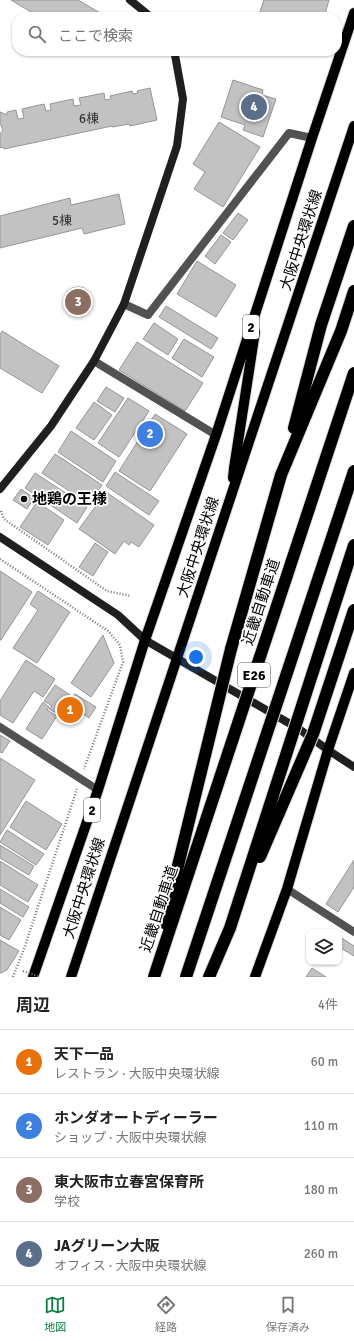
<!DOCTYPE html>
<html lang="ja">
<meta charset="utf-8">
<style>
:root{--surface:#fff;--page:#f2f2f2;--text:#222;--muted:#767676;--line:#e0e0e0;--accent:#0b8043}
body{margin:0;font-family:Signika,"Noto Sans JP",sans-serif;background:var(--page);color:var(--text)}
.controls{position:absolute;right:12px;bottom:12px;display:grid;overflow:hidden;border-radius:8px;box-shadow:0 1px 3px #0004}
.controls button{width:36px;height:36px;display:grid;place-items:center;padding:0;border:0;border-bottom:1px solid var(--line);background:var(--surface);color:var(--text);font:20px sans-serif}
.you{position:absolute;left:196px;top:657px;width:14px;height:14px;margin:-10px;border:3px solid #fff;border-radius:50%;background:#1a73e8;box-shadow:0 0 0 6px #1a73e833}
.badge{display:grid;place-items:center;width:26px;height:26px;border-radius:50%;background:var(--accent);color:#fff;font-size:13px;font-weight:700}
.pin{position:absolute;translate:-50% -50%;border:2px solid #fff;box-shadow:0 1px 4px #0006}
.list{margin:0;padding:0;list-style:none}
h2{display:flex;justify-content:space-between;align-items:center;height:52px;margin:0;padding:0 16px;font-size:17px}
h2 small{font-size:13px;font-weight:400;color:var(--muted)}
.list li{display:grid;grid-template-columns:26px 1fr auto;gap:12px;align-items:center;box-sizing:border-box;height:64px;padding:0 16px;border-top:1px solid var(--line)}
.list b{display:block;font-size:15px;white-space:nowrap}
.list p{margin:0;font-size:13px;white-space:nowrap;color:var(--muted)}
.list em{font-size:13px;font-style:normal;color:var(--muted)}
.icon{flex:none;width:22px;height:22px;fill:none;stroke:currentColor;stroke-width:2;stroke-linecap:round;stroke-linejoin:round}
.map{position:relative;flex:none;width:354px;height:977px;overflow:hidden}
.search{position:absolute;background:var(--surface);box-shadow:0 1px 3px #0004;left:12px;right:12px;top:12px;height:44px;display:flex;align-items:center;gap:10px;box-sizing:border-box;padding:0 14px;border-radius:16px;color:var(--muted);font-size:15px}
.sheet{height:308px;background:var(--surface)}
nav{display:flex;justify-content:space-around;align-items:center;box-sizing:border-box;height:56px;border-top:1px solid var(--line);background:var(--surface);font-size:11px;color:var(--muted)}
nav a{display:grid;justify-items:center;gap:2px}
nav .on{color:var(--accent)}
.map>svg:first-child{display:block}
.building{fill:#c2c2c2;stroke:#969696}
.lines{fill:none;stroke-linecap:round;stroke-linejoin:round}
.primary-casing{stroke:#dbdbdb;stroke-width:12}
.highway-casing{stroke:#dbdbdb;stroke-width:14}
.path{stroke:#747474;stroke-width:2.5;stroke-dasharray:1 2;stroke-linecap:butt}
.street{stroke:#525252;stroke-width:8}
.secondary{stroke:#1f1f1f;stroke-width:8}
.primary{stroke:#000;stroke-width:10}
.highway{stroke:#000;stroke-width:12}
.highway-bridge-casing{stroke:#dbdbdb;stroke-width:14;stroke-linecap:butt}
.path-bridge{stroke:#747474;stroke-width:2.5;stroke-dasharray:1 2;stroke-linecap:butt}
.highway-bridge{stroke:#000;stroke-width:12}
.poi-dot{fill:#000;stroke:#fff;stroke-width:1.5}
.labels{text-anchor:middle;stroke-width:3.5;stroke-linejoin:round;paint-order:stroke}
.number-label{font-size:13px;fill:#303030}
.shield{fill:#fff;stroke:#4c4c4c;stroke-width:1}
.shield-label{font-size:14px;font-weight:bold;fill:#000}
.street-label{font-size:15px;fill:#000;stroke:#fff}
.poi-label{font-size:15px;font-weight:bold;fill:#000;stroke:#fff;text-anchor:start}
</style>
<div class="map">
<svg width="354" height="977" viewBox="0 0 354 977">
<rect width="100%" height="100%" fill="#fff"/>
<g class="building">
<polygon points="11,0 78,0 107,17 35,17 36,15"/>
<polygon points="264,0 329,0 324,17 258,17"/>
<polygon points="233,80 263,90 262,95 276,99 263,137 243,130 245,125 221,117"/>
<polygon points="150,88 157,120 130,126 129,124 112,127 112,126 4,149 4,147 0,148 0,134 3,130 0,123 0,112 7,115 7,112 16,110 18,119 24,118 22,109 44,104 46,111 51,110 50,104 73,99 74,106 81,105 79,98 104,93 105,100 111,99 110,96 132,91 133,94 138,93 137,91"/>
<polygon points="219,122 260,147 223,207 194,189 205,172 193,164"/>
<polygon points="119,194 125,224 84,234 82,228 0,248 0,216 70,198 71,205"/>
<polygon points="238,213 248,220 233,240 223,233"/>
<polygon points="221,235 231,242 215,264 205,256"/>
<polygon points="197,261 236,285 216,317 177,294"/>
<circle cx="78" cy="301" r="14"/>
<polygon points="166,306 218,338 211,349 159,317"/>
<polygon points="154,323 178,339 168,355 143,339"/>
<polygon points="2,331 59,366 42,393 0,368 0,335"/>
<polygon points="184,339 214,357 202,377 172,358"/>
<polygon points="137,342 203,383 185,411 119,370"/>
<polygon points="106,387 124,398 115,412 97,401"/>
<polygon points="128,398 149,411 119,457 98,443"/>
<polygon points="94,402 112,415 94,440 76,428"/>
<polygon points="155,414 187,434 150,491 119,471"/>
<polygon points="71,431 116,461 103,482 58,452"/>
<polygon points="55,454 102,485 89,504 42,473"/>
<polygon points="115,472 159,501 149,515 106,486"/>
<polygon points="35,473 87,507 77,523 25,488"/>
<polygon points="21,489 34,498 27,509 13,500"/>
<polygon points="106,492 154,525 139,547 131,542 129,545 124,541 115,554 79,529"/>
<polygon points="37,502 64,520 48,545 20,527"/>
<polygon points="95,543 108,552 93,576 79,567"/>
<polygon points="0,571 32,592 1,640 0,640"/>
<polygon points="38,591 70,612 37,663 13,648 38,610 30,604"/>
<polygon points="103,635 114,663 91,697 71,683"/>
<polygon points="26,660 55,679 43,697 34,691 13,723 0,715 0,701"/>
<polygon points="55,685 70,695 58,714 49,709 52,706 44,701"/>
<polygon points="75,694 96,707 89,718 69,704"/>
<polygon points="43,702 49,707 47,710 57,716 42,739 26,729"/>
<polygon points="67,706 75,710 72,714 75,715 71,720 62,714"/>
<polygon points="0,735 10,741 2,753 0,752"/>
<polygon points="0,758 35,780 0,835"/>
<polygon points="26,801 62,824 46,850 10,827"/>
<polygon points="7,830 44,854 36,865 0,842"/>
<polygon points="0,845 34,866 29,875 0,858"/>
<polygon points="354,860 354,887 338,912 326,904"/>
<polygon points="0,861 38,885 28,902 0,885"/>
<polygon points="0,889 29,907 23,917 0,903"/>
<polygon points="0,907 21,920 9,940 0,935"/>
<polygon points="340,937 354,946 354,956 339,947 339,939"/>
<polygon points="0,940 19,951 7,970 1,973 0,973"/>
<polygon points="312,968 326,977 306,977"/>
</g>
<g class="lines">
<g class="primary-casing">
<g id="primary">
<polyline points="233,478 234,468 255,332"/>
<polyline points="33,977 98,790 145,640 216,435 312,138 354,13"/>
<polyline points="71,977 354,126"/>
<polyline points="255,977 287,889 328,750 354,673"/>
</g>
</g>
<g class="highway-casing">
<g id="highway">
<polyline points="294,428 321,325 354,226"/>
<polyline points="231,649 281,475 341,331 354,291"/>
<polyline points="209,977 230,928"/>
</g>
</g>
<g class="path">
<polyline points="1,511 4,519 107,591 131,596"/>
<polyline points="0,559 108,631 120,645 123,662 84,769"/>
<polyline points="13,977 25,946 77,789"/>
</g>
<g class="street">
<polyline points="124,304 148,315 289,133 312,138"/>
<polyline points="94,361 216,435"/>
<polyline points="0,727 98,790"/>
<polyline points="287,889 354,932"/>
</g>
<g class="secondary">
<polyline points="130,0 151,17"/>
<polyline points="0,489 51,426 94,361 124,304 177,146 183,99 175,55 173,51"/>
<polyline points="0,537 118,615 145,640 299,729 328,750 354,767"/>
</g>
<use href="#primary" class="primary"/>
<use href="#highway" class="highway"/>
<g class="highway-bridge-casing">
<g id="highway-bridge">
<polyline points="260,857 313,734 354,610"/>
<polyline points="164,923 231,649"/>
<polyline points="230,928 354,545"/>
<polyline points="154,977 354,373"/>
<polyline points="186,977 354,471"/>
</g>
</g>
<polyline class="path-bridge" points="23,971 40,977"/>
<use href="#highway-bridge" class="highway-bridge"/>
</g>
<circle class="poi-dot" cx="24" cy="499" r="4"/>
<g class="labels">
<g class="number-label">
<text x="89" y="123">6棟</text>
<text x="62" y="225">5棟</text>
</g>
<g class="shield">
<rect x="243" y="315" width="16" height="24" rx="3"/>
<rect x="238" y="663" width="32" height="24" rx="3"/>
<rect x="84" y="798" width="16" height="24" rx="3"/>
</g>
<g class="shield-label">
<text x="251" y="332">2</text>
<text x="254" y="680">E26</text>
<text x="92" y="815">2</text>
</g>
<g class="street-label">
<text transform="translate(301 240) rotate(-72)" y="5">大阪中央環状線</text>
<text transform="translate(198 547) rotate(-72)" y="5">大阪中央環状線</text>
<text transform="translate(261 602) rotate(-72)" y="5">近畿自動車道</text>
<text transform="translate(84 888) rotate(-72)" y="5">大阪中央環状線</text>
<text transform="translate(159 909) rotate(-72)" y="5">近畿自動車道</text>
</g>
<g class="poi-label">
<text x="32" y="504">地鶏の王様</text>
</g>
</g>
</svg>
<div class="controls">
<button><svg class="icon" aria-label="layers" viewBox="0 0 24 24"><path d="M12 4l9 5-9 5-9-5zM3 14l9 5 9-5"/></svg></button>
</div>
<div class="you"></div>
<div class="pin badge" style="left:70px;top:710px;background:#e8710a">1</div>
<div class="pin badge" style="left:150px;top:434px;background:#3f7fe0">2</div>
<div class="pin badge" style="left:78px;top:302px;background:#8d6e63">3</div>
<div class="pin badge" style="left:254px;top:107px;background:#5c6f8a">4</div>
<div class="search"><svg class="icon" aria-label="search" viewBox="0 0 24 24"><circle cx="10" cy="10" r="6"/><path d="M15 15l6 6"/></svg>ここで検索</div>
</div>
<section class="sheet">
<h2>周辺<small>4件</small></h2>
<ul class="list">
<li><span class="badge" style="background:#e8710a">1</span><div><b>天下一品</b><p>レストラン · 大阪中央環状線</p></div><em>60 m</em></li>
<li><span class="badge" style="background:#3f7fe0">2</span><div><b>ホンダオートディーラー</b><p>ショップ · 大阪中央環状線</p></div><em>110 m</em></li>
<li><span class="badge" style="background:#8d6e63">3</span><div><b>東大阪市立春宮保育所</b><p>学校</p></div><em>180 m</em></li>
<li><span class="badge" style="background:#5c6f8a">4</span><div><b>JAグリーン大阪</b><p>オフィス · 大阪中央環状線</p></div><em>260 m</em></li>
</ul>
</section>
<nav>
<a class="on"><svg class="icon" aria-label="map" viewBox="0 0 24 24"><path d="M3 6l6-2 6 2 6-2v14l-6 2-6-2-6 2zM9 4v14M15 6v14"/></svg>地図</a>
<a><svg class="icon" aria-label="directions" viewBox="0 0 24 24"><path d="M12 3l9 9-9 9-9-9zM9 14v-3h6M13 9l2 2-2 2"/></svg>経路</a>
<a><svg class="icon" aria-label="saved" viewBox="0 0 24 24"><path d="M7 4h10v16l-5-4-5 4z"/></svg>保存済み</a>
</nav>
